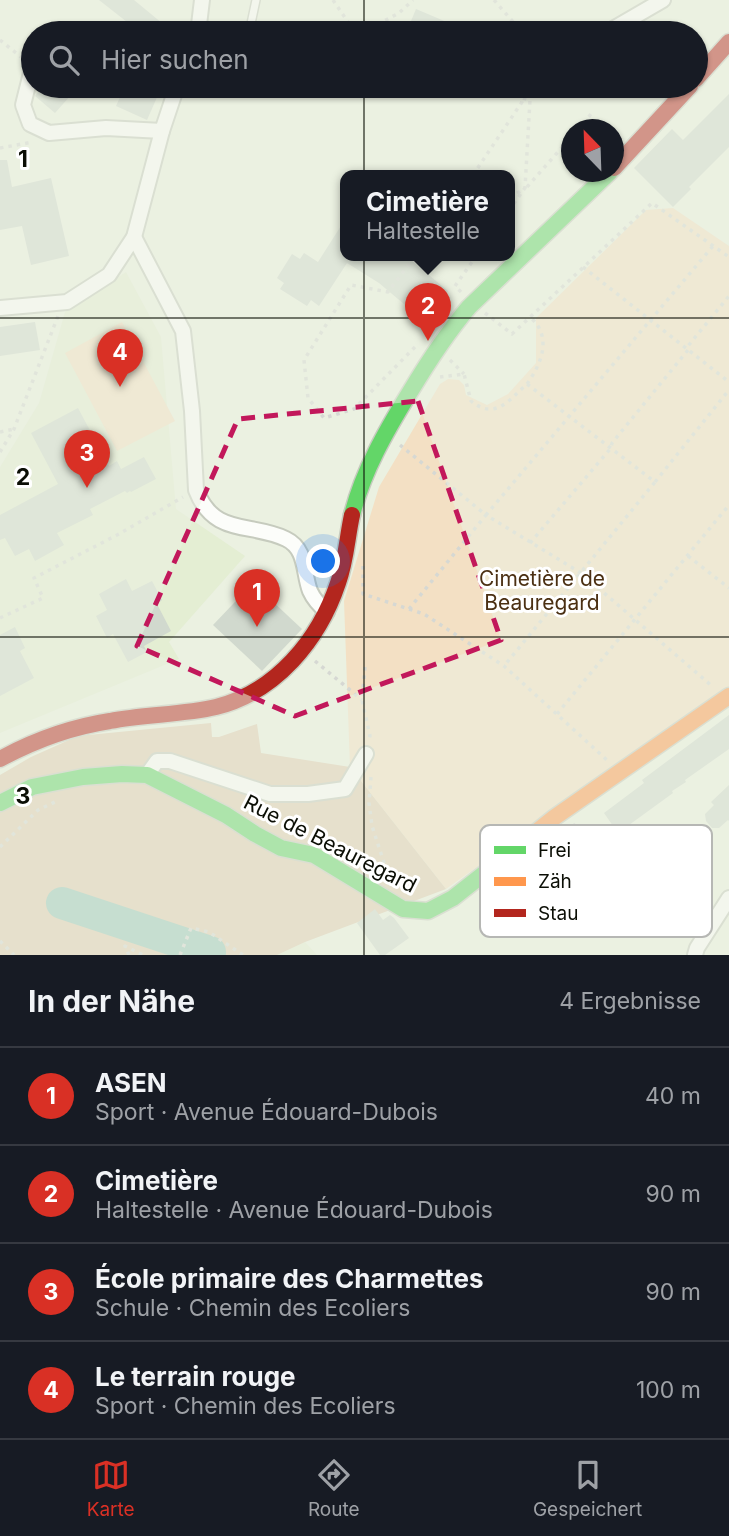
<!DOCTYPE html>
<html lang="de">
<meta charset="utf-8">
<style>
:root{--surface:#171b24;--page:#242831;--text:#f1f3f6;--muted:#9ea1a6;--line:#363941;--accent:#d93025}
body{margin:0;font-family:Inter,sans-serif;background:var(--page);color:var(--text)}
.compass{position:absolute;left:561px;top:119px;width:63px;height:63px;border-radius:50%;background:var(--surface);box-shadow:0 2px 5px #0004;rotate:337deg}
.you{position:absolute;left:324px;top:562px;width:24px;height:24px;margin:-18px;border:5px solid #fff;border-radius:50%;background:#1a73e8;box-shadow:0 0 0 10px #1a73e833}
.badge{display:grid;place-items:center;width:46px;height:46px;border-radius:50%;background:var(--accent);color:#fff;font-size:23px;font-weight:700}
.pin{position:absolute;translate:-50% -58px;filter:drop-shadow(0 2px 4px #0008)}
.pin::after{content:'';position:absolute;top:37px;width:24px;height:21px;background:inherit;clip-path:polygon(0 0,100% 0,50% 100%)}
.popup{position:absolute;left:340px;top:170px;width:175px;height:91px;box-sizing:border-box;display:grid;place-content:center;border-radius:14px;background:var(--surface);filter:drop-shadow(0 2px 5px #0005);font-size:23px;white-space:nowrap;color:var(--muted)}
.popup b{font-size:26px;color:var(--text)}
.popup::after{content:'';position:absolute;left:50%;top:100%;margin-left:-14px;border:14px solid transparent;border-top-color:var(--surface)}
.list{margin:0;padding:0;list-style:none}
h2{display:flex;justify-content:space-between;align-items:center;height:91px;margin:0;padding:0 28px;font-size:30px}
h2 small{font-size:23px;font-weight:400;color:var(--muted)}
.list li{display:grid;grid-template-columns:46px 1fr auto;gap:21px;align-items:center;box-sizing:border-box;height:98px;padding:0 28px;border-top:2px solid var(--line)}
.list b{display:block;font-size:26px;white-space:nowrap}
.list p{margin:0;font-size:23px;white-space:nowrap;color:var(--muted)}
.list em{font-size:23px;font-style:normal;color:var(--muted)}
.icon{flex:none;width:38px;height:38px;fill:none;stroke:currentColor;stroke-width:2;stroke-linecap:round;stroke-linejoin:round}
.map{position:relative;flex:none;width:729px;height:955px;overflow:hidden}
.search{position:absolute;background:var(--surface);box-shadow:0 2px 5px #0004;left:21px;right:21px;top:21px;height:77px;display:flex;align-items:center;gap:18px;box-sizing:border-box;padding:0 24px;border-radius:38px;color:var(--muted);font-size:26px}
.sheet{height:483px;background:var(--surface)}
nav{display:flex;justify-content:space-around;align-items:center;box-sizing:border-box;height:98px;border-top:2px solid var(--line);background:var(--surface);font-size:19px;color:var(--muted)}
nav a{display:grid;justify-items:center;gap:4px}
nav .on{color:var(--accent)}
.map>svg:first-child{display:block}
.built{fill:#e4eed3}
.green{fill:#f3e0c4}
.forest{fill:#dfccb1}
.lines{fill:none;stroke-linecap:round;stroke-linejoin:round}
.river{stroke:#99c7ba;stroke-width:32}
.building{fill:#d1d9ce}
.lane-casing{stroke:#c6cbbe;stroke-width:10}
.street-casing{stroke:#c6cbbe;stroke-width:18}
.fast-casing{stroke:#c6cbbe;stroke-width:19}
.slow-casing{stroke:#c6cbbe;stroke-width:19}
.jam-casing{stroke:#c6cbbe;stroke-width:19}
.path{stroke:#d6d8d3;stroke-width:3.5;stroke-dasharray:3.5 5;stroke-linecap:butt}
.lane{stroke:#fcfdfa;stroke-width:7}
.street{stroke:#fcfdfa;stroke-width:14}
.fast{stroke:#63d668;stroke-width:16}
.slow{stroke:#ff974d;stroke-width:16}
.jam{stroke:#b3261e;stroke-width:16}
.marked{fill:none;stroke:#c2185b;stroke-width:5;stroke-dasharray:14 9;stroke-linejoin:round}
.grid{fill:none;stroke:#0b0e05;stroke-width:2;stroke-opacity:0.55}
.labels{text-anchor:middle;stroke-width:6;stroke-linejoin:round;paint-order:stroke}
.park-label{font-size:21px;fill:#4b3013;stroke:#fff}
.street-label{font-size:21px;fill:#0b0e05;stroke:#fff}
.key{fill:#fff;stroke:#b6b7b4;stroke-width:2}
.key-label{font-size:19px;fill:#0b0e05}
.grid-label{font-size:23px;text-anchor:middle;font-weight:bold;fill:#0b0e05;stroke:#fff;stroke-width:6;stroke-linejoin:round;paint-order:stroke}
</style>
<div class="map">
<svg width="729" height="955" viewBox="0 0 729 955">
<rect width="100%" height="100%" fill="#ebf1e1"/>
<g class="built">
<polygon points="126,272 161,337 176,509 245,556 169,642 179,659 0,733 0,467 39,403 65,312"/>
<polygon points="305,942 317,955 277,955"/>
</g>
<g class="green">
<polygon points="673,208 729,246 729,688 446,889 350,767 344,601 379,487 440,384 448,379 459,380 464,385 466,395 487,405 508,394 536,363 536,318 646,210"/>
<polygon points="122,322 175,421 117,451 65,353"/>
</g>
<polygon class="forest" points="211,723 212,737 219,737 257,724 261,753 350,767 446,889 305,942 277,955 0,955 0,775 31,757 78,736"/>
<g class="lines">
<polyline class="river" points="62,903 210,952"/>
</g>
<g class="building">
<polygon points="99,0 134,0 174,33 141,33"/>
<polygon points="416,9 449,23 444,33 406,33"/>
<polygon points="43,86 79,86 55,113 35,96"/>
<polygon points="125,86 162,86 147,120 116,106"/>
<polygon points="729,94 729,147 689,187 691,189 673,207 634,168 672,129 683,140"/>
<polygon points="0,160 7,160 12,187 51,178 69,256 31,265 22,226 0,230"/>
<polygon points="346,218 346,255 405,255 448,291 423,320 379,283 347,263 319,306 311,300 307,306 280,289 284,283 277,278 292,254 300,259 304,253 318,262"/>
<polygon points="35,322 40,350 0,356 0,327"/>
<polygon points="78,408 109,466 117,461 121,469 144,457 156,479 131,492 130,491 127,493 125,491 90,509 93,515 57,533 64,545 35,561 29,549 15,556 5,538 0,540 0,515 58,484 31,433"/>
<polygon points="126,579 132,591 152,581 162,600 157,604 171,631 144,646 147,652 128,662 113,634 107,638 96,616 107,610 99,594"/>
<polygon points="253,583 302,629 262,671 213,625"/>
<polygon points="15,627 25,648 20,651 34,678 0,696 0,635"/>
<polygon points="729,715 729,749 685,780 686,782 672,791 673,793 618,833 604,813 644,783 642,780"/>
<polygon points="729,785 729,821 728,820 719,828 712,828 706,821 705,814 714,805 711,802"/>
<polygon points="580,840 599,865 579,881 574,874 556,888 541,869"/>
<polygon points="690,871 705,884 685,909 680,906 674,905 671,896"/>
<polygon points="375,909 383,920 390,915 394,918 409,938 385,955 380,955 357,923"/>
</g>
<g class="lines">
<g class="lane-casing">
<polyline id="lane" points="249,33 256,0"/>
</g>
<g class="street-casing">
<g id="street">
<polyline points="198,33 202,0"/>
<polyline points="606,33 663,0"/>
<polyline points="33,65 23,105 30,124 49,133 106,128 162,131"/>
<path d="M134,237L183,331L192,411L196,490C214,537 251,522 286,539C307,549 303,573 310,591C314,600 320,606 327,612"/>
<polyline points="0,308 67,302 109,275 134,237 162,131 177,86"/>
<polyline points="147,775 157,761 170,761 270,794 308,794 345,789 366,754"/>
<polyline points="695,955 697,948 729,898"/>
</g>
</g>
<g class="fast-casing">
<g id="fast">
<path d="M352,515C363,471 386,431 410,392C428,362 446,334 469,307L610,172"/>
<polyline points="0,803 32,787 83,777 122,774 147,775 226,815 255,834 281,848 314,855 403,909 428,911 453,898 500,861"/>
</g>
</g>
<g class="slow-casing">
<polyline id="slow" points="500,861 555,817 729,696"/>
</g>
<g class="jam-casing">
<g id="jam">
<polyline points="696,79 729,42"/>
<polyline points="614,168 690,86"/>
<path d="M0,759C35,740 71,727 110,721C145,714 182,715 216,707C276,692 319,640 338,583C346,561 347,538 352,515"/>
</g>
</g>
<g class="path">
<polyline points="333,0 350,25 369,29 399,13 413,0"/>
<polyline points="494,0 514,23 516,33"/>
<polyline points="0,40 21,57"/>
<polyline points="523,98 530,100 525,188"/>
<polyline points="578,130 591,114"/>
<polyline points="0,148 33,142"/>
<polyline points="473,175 522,102 524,86"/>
<polyline points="527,187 572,136"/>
<polyline points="510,198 525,188 510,209"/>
<polyline points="415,256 418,260 425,255"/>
<polyline points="583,267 729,382"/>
<polyline points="461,292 455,286 477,255"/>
<polyline points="485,313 512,334 652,203 729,257"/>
<polyline points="415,347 354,409 324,418 308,398 304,360 351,285 388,292 416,255"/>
<polyline points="450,360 464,374"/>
<path d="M440,377L464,374L471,401C495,421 509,400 527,384L655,482L504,666"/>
<path d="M527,384C542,363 552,337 531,318"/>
<polyline points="0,432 14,429"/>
<polyline points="400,445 486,515 713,246"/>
<polyline points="0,452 14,429 58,316"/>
<polyline points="655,482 729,390"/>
<polyline points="530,543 611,448 612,443 688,350 688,346 729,296"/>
<polyline points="688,556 729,588"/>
<polyline points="363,566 363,594 424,614 504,666 608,761"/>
<polyline points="409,609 486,515 581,573 713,687"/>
<polyline points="0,618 43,598 34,578 117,535 183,497"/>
<polyline points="315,661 362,700"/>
<polyline points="365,667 362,700 370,736 369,740"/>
<polyline points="557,714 729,505"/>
<polyline points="371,777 369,803 372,826 389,878"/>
<polyline points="573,824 684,940"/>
<polyline points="0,847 38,810 57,801"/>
<polyline points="0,941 14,955"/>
<polyline points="129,955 125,946 143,955"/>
<polyline points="180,955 191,928 209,932 243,955"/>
</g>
<use href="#lane" class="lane"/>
<use href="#street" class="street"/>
<use href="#fast" class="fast"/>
<use href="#slow" class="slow"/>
<use href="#jam" class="jam"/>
</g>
<path d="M0 0H729V955H0ZM418,401L501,640L295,716L137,646L238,419Z" fill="#ebf1e1" fill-opacity=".55" fill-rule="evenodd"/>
<path class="marked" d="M418,401L501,640L295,716L137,646L238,419Z"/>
<path class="grid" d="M364,0V33M364,86V955M0,318H729M0,637H729"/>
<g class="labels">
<g class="park-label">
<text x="542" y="586">Cimetière de<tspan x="542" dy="24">Beauregard</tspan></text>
</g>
<g class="street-label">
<text transform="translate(330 844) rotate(27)" y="7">Rue de Beauregard</text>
</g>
</g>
<rect x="480" y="825" width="232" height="112" rx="10" class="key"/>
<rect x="494" y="846" width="32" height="8" fill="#63d668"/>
<rect x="494" y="877" width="32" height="9" fill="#ff974d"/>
<rect x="494" y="909" width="32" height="8" fill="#b3261e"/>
<g class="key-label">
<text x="538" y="857">Frei</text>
<text x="538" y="888">Zäh</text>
<text x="538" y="920">Stau</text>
</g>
<g class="grid-label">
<text x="23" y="167">1</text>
<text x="23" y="485">2</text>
<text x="23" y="804">3</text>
</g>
</svg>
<svg class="compass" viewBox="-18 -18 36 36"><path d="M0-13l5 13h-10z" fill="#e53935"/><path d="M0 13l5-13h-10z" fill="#9ea1a6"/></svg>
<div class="you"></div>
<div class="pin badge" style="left:257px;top:627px">1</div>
<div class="pin badge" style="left:428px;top:341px">2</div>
<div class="popup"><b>Cimetière</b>Haltestelle</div>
<div class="pin badge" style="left:87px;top:488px">3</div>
<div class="pin badge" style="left:120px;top:387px">4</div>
<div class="search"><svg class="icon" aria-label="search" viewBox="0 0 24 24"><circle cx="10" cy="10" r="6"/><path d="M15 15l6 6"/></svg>Hier suchen</div>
</div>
<section class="sheet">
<h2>In der Nähe<small>4 Ergebnisse</small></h2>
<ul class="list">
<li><span class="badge">1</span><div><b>ASEN</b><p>Sport · Avenue Édouard-Dubois</p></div><em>40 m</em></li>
<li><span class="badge">2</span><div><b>Cimetière</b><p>Haltestelle · Avenue Édouard-Dubois</p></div><em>90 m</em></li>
<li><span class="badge">3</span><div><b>École primaire des Charmettes</b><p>Schule · Chemin des Ecoliers</p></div><em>90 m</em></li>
<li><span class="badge">4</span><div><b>Le terrain rouge</b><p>Sport · Chemin des Ecoliers</p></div><em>100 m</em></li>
</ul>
</section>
<nav>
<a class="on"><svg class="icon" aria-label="map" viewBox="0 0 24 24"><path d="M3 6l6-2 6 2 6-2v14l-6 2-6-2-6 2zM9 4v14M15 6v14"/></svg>Karte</a>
<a><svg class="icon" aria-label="directions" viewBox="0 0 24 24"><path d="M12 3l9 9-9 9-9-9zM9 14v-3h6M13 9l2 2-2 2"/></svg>Route</a>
<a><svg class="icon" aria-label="saved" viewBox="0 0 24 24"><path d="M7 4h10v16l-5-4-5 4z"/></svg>Gespeichert</a>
</nav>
